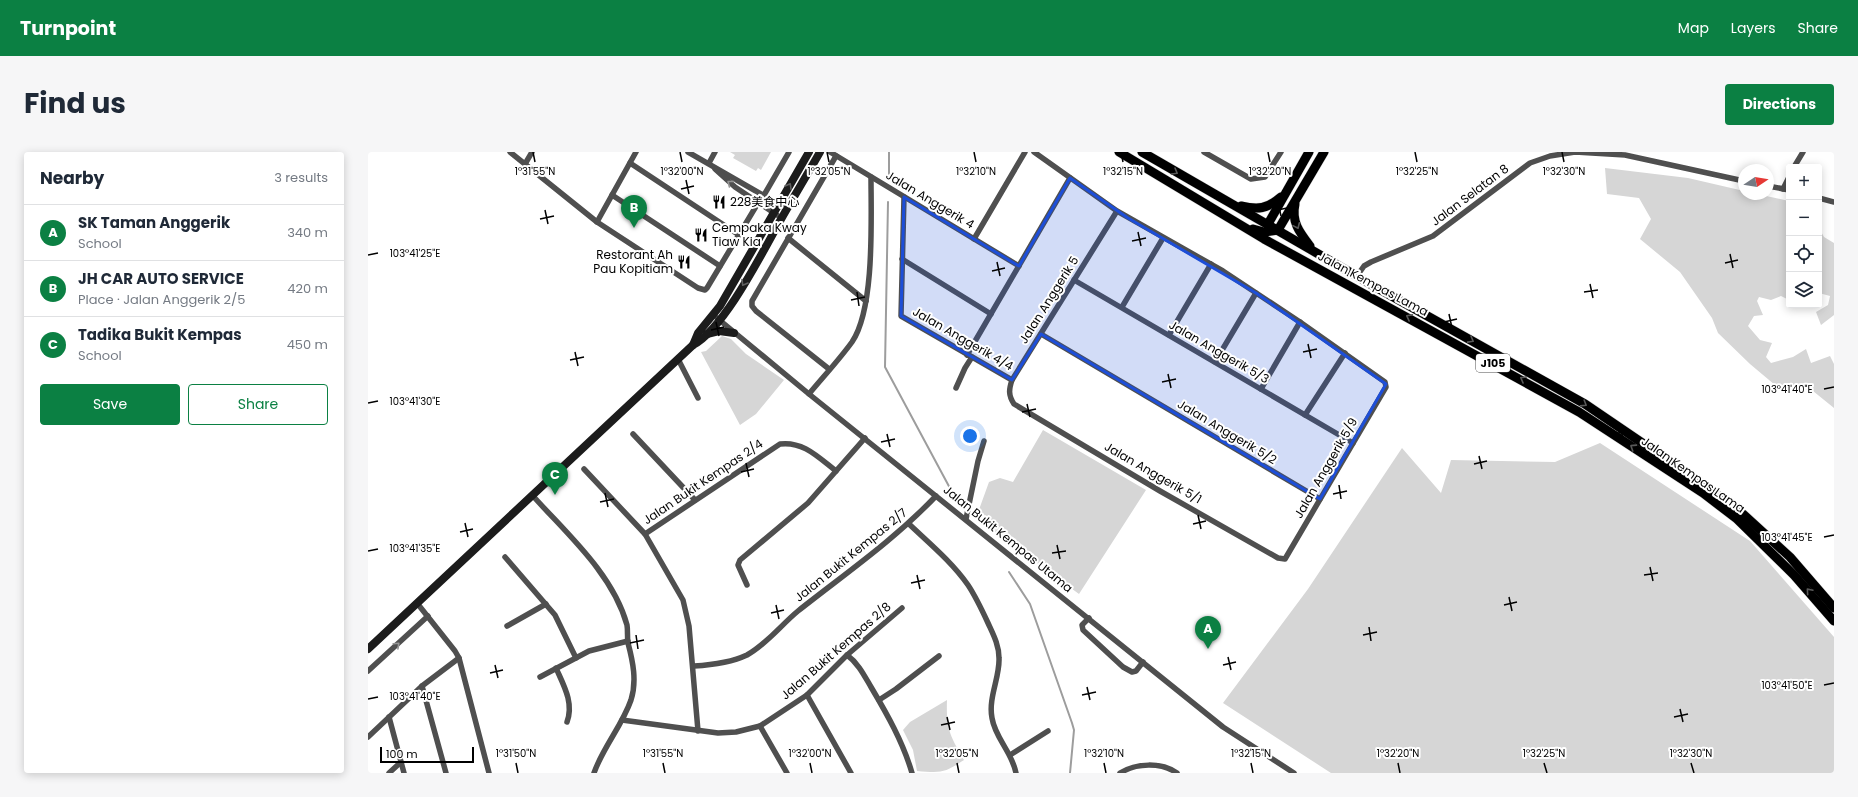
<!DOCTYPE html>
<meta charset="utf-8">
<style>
:root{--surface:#fff;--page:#f6f6f7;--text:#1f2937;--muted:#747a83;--line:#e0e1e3;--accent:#0b8043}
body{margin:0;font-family:Poppins,"Noto Sans SC",sans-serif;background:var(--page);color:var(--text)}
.controls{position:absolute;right:12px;top:12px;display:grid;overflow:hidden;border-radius:4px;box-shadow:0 2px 10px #0003}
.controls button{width:36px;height:36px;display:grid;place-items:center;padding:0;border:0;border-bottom:1px solid var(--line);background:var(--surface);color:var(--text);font:20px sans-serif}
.compass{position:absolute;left:1370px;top:12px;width:36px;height:36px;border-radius:50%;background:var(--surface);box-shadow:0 2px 10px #0003;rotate:78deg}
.scale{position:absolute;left:12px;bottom:10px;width:94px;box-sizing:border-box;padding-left:4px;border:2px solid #000;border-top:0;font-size:11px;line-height:14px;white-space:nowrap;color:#000;-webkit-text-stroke:3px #fff;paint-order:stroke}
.you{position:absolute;left:602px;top:284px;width:14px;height:14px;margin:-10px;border:3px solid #fff;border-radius:50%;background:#1a73e8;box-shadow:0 0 0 6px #1a73e833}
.badge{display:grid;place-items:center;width:26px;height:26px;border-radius:50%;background:var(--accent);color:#fff;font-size:13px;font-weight:700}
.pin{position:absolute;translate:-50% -33px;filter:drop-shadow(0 1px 2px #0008)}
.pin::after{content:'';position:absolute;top:21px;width:14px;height:12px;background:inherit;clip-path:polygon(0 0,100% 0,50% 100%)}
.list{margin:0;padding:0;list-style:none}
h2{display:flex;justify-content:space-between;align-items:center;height:52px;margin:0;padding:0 16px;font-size:17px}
h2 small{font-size:13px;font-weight:400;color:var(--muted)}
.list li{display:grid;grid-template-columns:26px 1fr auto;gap:12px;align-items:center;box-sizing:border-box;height:56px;padding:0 16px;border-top:1px solid var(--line)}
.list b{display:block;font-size:15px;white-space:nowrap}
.list p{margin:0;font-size:13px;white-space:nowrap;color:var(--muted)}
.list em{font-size:13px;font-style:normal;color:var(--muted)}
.actions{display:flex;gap:8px;padding:12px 16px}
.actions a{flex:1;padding:9px 0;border:1px solid var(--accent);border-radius:4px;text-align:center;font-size:14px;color:var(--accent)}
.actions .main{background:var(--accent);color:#fff}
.icon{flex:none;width:22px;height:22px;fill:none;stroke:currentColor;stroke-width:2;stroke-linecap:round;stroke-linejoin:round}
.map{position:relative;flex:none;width:1466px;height:621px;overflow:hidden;border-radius:4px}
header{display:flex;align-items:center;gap:24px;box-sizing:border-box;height:56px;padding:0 20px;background:var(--accent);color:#fff}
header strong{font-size:19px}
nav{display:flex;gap:22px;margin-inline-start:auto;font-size:14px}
.intro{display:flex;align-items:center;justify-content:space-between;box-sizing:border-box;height:96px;padding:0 24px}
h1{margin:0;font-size:28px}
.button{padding:10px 18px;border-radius:4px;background:var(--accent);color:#fff;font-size:14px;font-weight:700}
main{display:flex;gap:24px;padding:0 24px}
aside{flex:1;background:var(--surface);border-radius:4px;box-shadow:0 2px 10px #0003}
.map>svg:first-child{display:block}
.green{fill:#d6d6d6}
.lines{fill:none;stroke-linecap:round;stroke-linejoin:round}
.stream{stroke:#9d9d9d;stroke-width:2}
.primary-casing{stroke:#dbdbdb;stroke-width:10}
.street{stroke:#4f4f4f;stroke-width:5.5}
.secondary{stroke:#1c1c1c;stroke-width:8}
.primary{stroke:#000;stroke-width:9}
.oneway{stroke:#595959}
.oneway2{stroke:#959595}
.oneway3{stroke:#606060}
.marked{fill:#1d4ed8;fill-opacity:0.2;stroke:#1d4ed8;stroke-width:3;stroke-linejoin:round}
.ticks{fill:none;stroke:#000;stroke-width:1.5}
.labels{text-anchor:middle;stroke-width:4;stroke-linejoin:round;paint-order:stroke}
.shield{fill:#fff;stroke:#4c4c4c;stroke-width:1}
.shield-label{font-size:11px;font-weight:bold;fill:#000}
.street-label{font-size:12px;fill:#000;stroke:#fff}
.poi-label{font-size:12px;fill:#000;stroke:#fff;text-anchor:start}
.ticks-label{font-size:10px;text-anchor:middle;fill:#000;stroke:#fff;stroke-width:4;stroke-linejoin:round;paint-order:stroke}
</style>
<header>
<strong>Turnpoint</strong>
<nav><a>Map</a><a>Layers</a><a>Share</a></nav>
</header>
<div class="intro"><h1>Find us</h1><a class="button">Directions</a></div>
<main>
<aside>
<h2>Nearby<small>3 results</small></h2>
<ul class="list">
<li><span class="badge">A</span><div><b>SK Taman Anggerik</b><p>School</p></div><em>340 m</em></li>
<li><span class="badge">B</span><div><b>JH CAR AUTO SERVICE</b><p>Place · Jalan Anggerik 2/5</p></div><em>420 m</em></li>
<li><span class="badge">C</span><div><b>Tadika Bukit Kempas</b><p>School</p></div><em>450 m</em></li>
</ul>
<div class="actions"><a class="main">Save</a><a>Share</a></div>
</aside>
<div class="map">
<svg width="1466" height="621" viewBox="0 0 1466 621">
<rect width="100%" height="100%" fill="#fff"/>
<g class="green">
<polygon points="362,0 403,0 393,18 390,16 388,19 365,6 367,3"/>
<polygon points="1237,16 1320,26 1376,39 1376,42 1389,42 1421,49 1421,148 1413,144 1403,148 1391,145 1389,149 1395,163 1386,164 1380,174 1392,188 1404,191 1398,205 1403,211 1425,205 1438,197 1443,211 1462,204 1466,212 1466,256 1445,239 1407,233 1382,212 1350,181 1344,166 1312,120 1272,87 1283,67 1271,46 1239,42"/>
<polygon points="1451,76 1456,85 1466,91 1466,163 1453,173 1448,160 1460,153 1462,144 1451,141"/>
<polygon points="354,184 363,187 378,202 416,228 388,262 372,273 333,200 338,199"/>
<polygon points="675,278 778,338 711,442 608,366 621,330 632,326 645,330"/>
<polygon points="1232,291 1382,389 1466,485 1466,621 963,621 855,551 940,437 1034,296 1073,341 1083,308 1187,310"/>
<path d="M579,548C578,578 582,583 596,608C576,621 574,621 549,619L545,598L535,578L542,570Z"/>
</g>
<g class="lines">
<g class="stream">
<polyline points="521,22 521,0"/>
<polyline points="520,50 517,215 591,353"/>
<polyline points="641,420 662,452 704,571 706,578 702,621"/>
</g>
<g class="primary-casing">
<g id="primary">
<polyline points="751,0 896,87 1211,260 1335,341 1369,367 1426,423 1466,469"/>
<polyline points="774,0 1004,133 1217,252 1339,335 1375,362 1422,405 1466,456"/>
<path d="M927,52C923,70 932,81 942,94"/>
<path d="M873,54C890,58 899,57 913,45"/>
<polyline points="885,77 896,80 910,78 956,0"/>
<polyline points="901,77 900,72 941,0"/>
</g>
</g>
<g class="street">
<polyline points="142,0 229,70 330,136 337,138 339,136 390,51"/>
<polyline points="320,0 419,57"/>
<polyline points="462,0 651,114"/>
<path d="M666,0L749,59L855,119L932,170L1017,230L1018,235L917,407L910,406L792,339L646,252C640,243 641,237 644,228L749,59"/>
<polyline points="836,0 883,27 897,25 913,0"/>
<polyline points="262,11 371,83"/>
<polyline points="341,11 347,0"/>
<polyline points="157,12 164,0"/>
<polyline points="1426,15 1435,0"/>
<polyline points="347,17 367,35 409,63"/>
<polyline points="1400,34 1421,38"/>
<polyline points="1415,37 1421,25"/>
<polyline points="244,43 352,114"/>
<polyline points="396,43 421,0"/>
<polyline points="536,45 533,164 644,228"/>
<polyline points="1451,46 1466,50"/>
<polyline points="229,70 268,0"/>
<polyline points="420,86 498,149"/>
<polyline points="606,87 657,0"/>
<polyline points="534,107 623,162"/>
<polyline points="989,124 996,114 1003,110 1065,84 1162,11 1182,4 1207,0 1257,3 1376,29"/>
<polyline points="706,128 985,291"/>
<polyline points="754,155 795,86"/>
<polyline points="349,166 441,242 855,575 926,621"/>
<polyline points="673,182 952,347"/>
<polyline points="801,183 843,112"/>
<polyline points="599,203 702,26"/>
<polyline points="310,207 330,246"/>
<polyline points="847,210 888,141"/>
<polyline points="461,217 388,159 384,154 384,149 468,4"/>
<polyline points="588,236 597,216 604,205"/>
<polyline points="893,237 932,170"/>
<path d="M441,242C455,225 471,208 484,190C507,156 503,67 503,25"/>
<polyline points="937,263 977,201"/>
<polyline points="265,282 327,348"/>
<polyline points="216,317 277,382 315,448 321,474 330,579"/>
<path d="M165,344C199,382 245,422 259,473C260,479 259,485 260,491C265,510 269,529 263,548C254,574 235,595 226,621"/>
<polyline points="598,367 610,309 616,289"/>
<path d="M541,372C561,391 584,410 600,433C608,445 614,458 620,471C625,482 631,493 631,506C632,525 620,546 624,566C627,586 644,600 648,621"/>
<path d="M277,382L412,292C435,289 450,305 468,319"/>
<polyline points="137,405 187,463 208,506"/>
<polyline points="379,433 370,413 372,408 440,351 497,286"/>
<polyline points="49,451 87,499 91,506 121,621"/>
<polyline points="721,466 714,473 715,478 755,515 764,520 768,519 775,510"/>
<polyline points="139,474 178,452"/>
<path d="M479,503C490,511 496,523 503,535C519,562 535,590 544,621"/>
<path d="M326,514C343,513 362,511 379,503C399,492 413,473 430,459C478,421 525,389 568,344"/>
<path d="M188,516C196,534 206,551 199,570"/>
<polyline points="0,519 60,464"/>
<polyline points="172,525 221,499 260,489"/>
<polyline points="54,534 78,621"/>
<polyline points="439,543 483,621"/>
<polyline points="511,548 528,537 571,504"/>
<polyline points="21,565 36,621"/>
<polyline points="254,568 350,581 368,580 392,574 439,543 479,503 534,456"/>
<polyline points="392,574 419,621"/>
<polyline points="0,585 54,534 91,506"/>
<polyline points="642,603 680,579"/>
<polyline points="21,621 33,610"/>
<path d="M752,621C768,611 793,610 809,621"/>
</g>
<g class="secondary">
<polyline points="339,182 351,179 366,181"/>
<polyline points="325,193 330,181 352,154 441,0"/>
<path d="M0,497L325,193C356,177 394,101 412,69C425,46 439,23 452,0"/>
</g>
<use href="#primary" class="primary"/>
</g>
<defs><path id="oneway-chevron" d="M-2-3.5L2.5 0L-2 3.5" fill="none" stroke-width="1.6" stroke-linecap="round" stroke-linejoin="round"/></defs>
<g class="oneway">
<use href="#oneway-chevron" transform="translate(807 20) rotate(30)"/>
<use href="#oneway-chevron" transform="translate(929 74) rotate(66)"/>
<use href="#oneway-chevron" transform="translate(1041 165) rotate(-152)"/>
<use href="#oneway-chevron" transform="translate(1103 188) rotate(29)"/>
<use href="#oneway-chevron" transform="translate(1155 227) rotate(-151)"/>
<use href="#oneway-chevron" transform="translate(1216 252) rotate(32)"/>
<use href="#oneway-chevron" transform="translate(1265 295) rotate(-147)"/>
<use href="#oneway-chevron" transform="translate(1441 439) rotate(-131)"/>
</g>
<g class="oneway2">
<use href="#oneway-chevron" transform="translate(362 31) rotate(-142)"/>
<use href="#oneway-chevron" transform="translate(29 493) rotate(-43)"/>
</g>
<g class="oneway3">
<use href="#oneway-chevron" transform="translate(421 34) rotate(-60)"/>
<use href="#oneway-chevron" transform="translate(376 131) rotate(121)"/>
</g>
<path class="marked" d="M702,26L760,66L888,141L1018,232L952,347L673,182L644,228L533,164L536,45L651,114Z"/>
<path class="ticks" d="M165,0L167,10M312,0L314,10M459,0L461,10M606,0L608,10M753,0L755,10M900,0L902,10M1047,0L1049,10M1194,0L1196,10M318,28L321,42M313,37L326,34M910,50L913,64M177,58L180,72M905,59L919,56M172,67L186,64M770,80L773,94M764,89L778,86M1362,102L1365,116M0,103L10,101M629,110L632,124M1357,111L1370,108M624,119L637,116M1222,132L1225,146M489,140L491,154M1216,140L1230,138M483,148L497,145M1081,162L1084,176M348,170L351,184M1076,170L1089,167M343,178L356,175M940,192L943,206M207,200L210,214M935,200L949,197M202,208L216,205M800,222L803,236M794,230L808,227M1456,237L1466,235M0,251L10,249M659,252L662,265M654,260L668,257M1252,274L1255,287M519,282L522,295M1246,282L1260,279M513,290L527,287M1111,304L1114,317M378,311L381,325M1106,312L1119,309M373,320L386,317M971,333L973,347M237,341L240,355M965,342L979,339M232,350L246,347M830,363L833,377M97,371L100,385M825,372L838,369M92,380L105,377M1456,385L1466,383M689,393L692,407M0,399L10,397M684,401L698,399M1282,415L1285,429M549,423L552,437M1276,423L1290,421M543,431L557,428M1141,445L1144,459M408,453L411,467M1136,453L1149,450M403,461L416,458M1001,475L1003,489M268,483L270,497M995,483L1009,480M262,491L276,488M860,505L863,518M127,513L130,526M855,513L868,510M122,521L135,518M1456,533L1466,531M719,535L722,548M714,543L728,540M0,547L10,545M1312,557L1315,570M579,565L582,578M1306,565L1320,562M573,573L587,570M148,611L150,621M295,611L297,621M442,611L444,621M589,611L591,621M736,611L738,621M883,611L885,621M1030,611L1032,621M1176,611L1179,621M1323,611L1326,621"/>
<defs>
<g id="restaurant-bare" transform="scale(1.08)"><path d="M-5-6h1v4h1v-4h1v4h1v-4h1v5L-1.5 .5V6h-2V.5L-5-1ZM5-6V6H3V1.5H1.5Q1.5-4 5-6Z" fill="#000" stroke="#fff" stroke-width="2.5" paint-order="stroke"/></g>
</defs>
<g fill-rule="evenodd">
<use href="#restaurant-bare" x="351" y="50"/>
<use href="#restaurant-bare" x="333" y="83"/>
<use href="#restaurant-bare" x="316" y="110"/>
</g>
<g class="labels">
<rect class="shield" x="1108" y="202" width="34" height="18" rx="3"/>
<g class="shield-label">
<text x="1125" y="215">J105</text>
</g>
<g class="street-label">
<text transform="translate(1102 43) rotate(-37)" y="4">Jalan Selatan 8</text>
<text transform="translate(562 48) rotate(31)" y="4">Jalan Anggerik 4</text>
<text transform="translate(1005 132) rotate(28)" y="4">Jalan Kempas Lama</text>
<text transform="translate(681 148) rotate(-58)" y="4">Jalan Anggerik 5</text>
<text transform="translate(595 187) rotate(30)" y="4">Jalan Anggerik 4/4</text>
<text transform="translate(851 200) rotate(30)" y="4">Jalan Anggerik 5/3</text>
<text transform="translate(859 280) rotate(31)" y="4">Jalan Anggerik 5/2</text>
<text transform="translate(958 316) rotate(-60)" y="4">Jalan Anggerik 5/9</text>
<text transform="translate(785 321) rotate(30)" y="4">Jalan Anggerik 5/1</text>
<text transform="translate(1325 323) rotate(35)" y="4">Jalan Kempas Lama</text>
<text transform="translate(335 330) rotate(-34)" y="4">Jalan Bukit Kempas 2/4</text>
<text transform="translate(640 387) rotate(39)" y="4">Jalan Bukit Kempas Utama</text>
<text transform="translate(483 403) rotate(-39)" y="4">Jalan Bukit Kempas 2/7</text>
<text transform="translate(468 499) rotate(-41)" y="4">Jalan Bukit Kempas 2/8</text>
</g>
<g class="poi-label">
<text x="362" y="54">228美食中心</text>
<text x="344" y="80">Cempaka Kway<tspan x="344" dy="14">Tiaw Kia</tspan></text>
<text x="305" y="107" text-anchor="end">Restorant Ah<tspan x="305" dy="14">Pau Kopitiam</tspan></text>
</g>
</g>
<g class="ticks-label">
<text x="167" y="23">1°31'55"N</text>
<text x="314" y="23">1°32'00"N</text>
<text x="461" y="23">1°32'05"N</text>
<text x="608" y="23">1°32'10"N</text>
<text x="755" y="23">1°32'15"N</text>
<text x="902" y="23">1°32'20"N</text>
<text x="1049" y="23">1°32'25"N</text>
<text x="1196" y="23">1°32'30"N</text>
<text x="47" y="105">103°41'25"E</text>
<text x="1419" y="241">103°41'40"E</text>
<text x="47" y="253">103°41'30"E</text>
<text x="1419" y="389">103°41'45"E</text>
<text x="47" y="400">103°41'35"E</text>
<text x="1419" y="537">103°41'50"E</text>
<text x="47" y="548">103°41'40"E</text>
<text x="148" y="605">1°31'50"N</text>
<text x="295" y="605">1°31'55"N</text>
<text x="442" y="605">1°32'00"N</text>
<text x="589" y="605">1°32'05"N</text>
<text x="736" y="605">1°32'10"N</text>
<text x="883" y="605">1°32'15"N</text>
<text x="1030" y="605">1°32'20"N</text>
<text x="1176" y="605">1°32'25"N</text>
<text x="1323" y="605">1°32'30"N</text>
</g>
</svg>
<div class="controls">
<button>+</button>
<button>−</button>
<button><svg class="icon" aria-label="locate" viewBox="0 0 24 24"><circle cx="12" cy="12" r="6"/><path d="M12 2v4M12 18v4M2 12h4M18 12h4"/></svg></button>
<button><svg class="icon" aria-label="layers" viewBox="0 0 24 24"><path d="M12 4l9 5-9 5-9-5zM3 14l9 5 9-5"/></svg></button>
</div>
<svg class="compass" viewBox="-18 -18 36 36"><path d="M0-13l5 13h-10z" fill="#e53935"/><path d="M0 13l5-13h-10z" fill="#747a83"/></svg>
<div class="scale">100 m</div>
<div class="you"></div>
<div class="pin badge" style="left:840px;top:497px">A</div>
<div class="pin badge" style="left:266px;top:76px">B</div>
<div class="pin badge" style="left:187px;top:343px">C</div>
</div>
</main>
